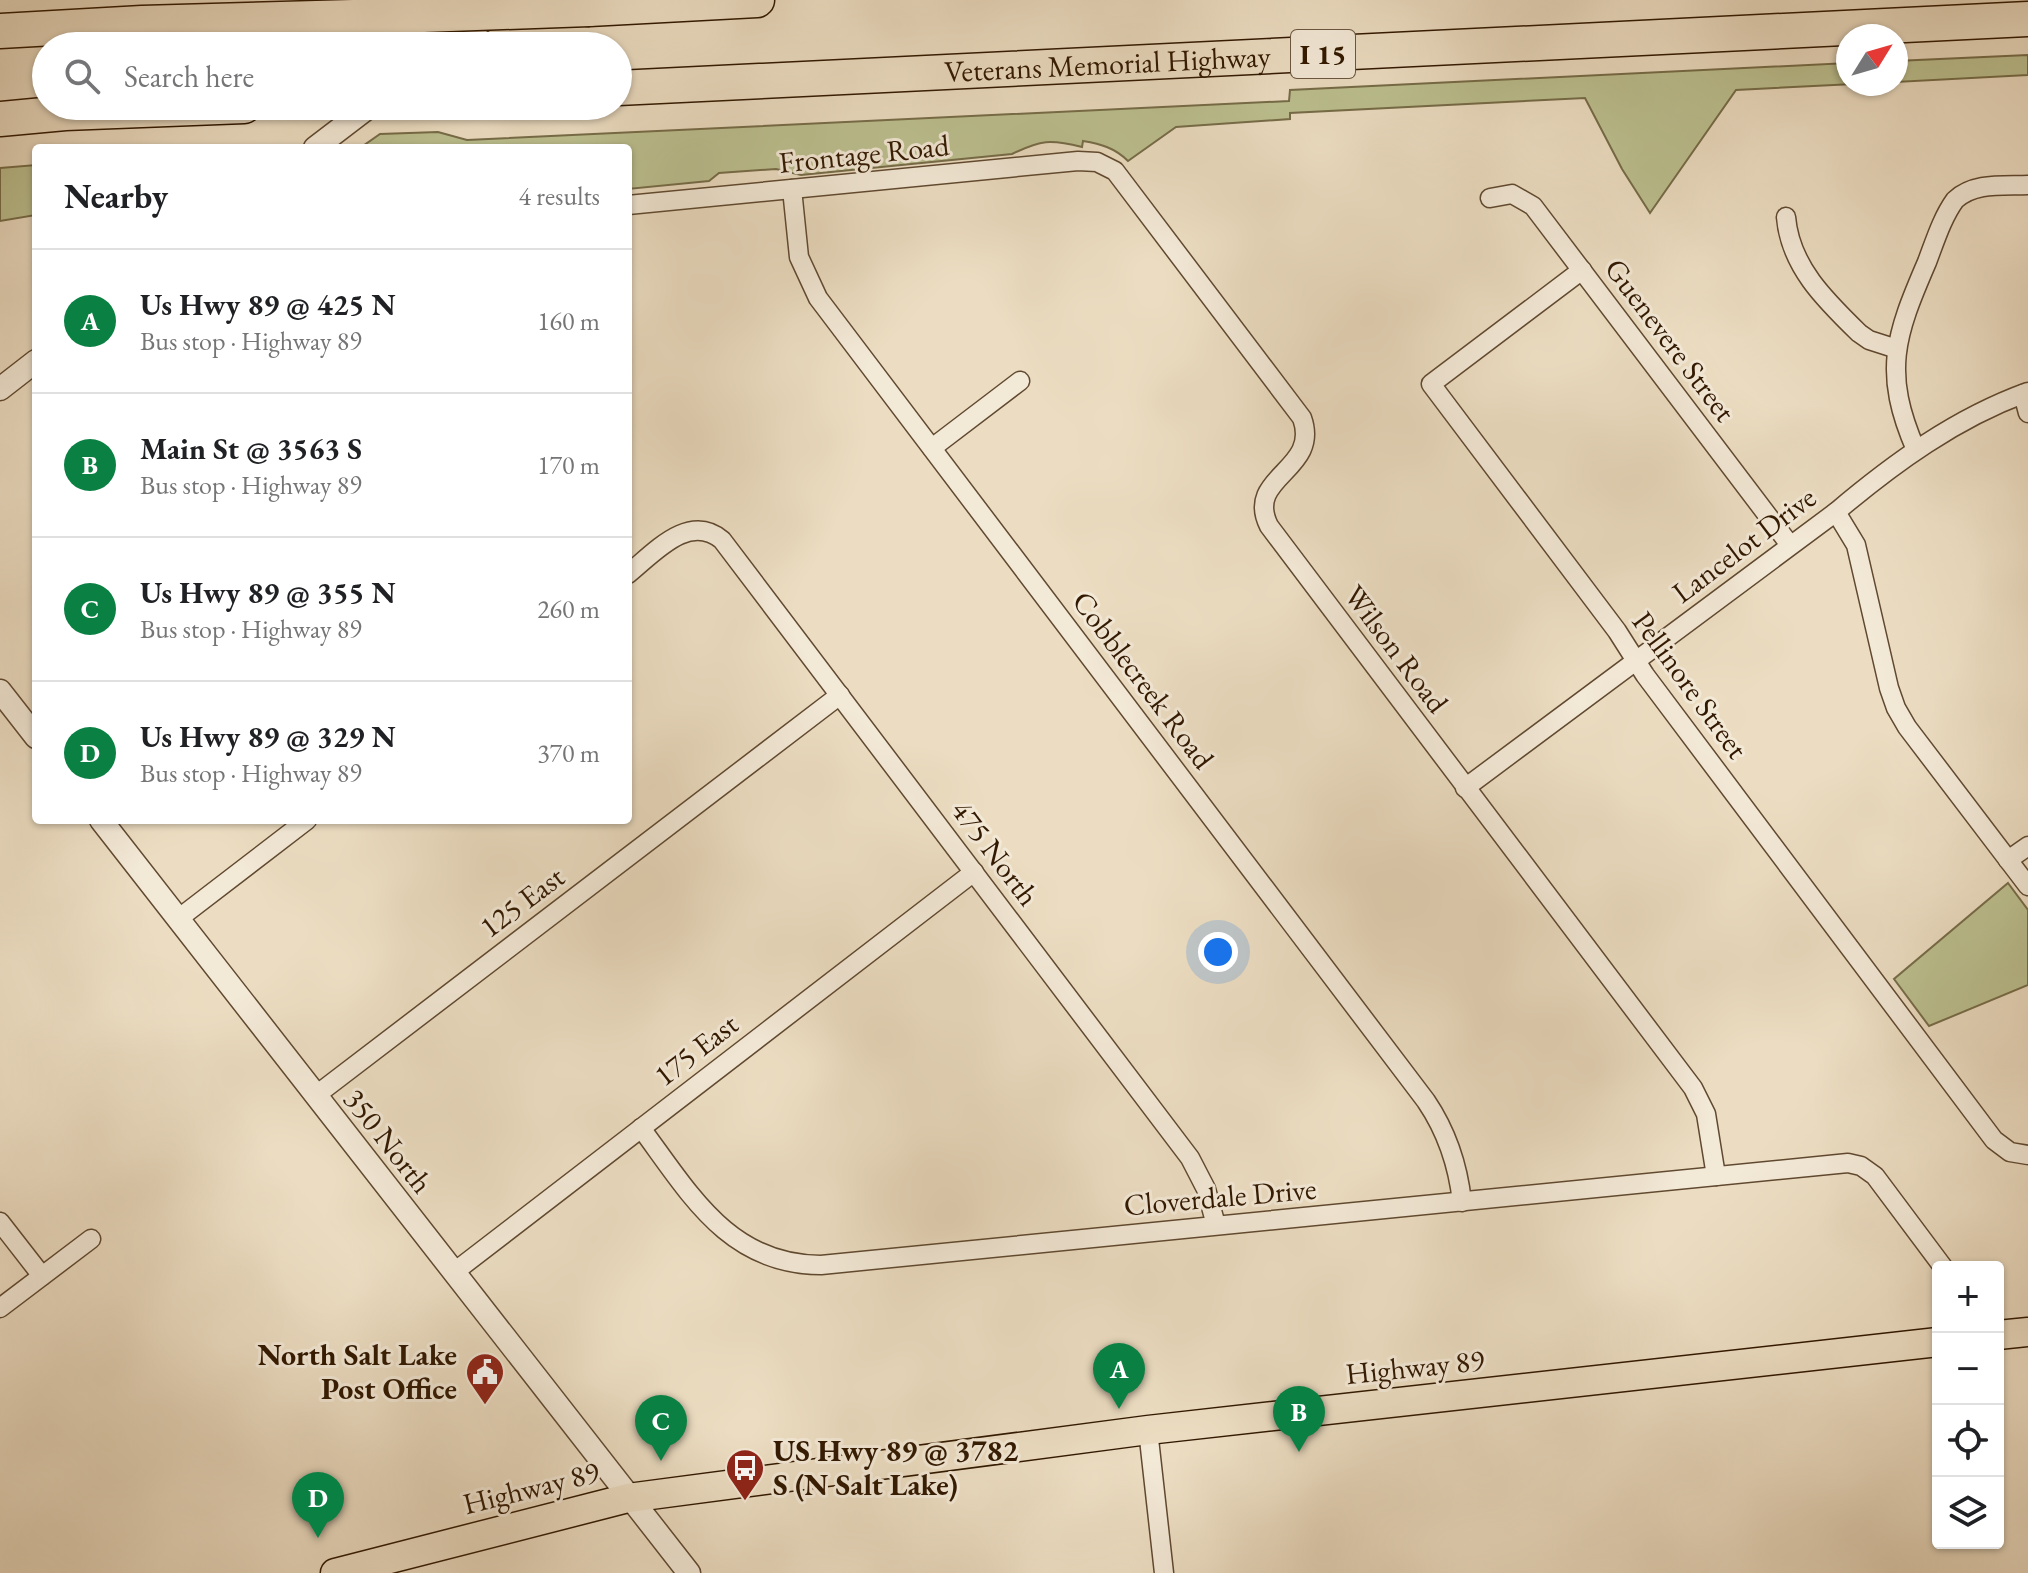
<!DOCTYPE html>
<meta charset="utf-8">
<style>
:root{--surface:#fff;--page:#f6f6f6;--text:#202124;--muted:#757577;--line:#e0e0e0;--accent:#0b8043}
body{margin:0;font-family:"EB Garamond",serif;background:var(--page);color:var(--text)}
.controls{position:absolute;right:24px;bottom:24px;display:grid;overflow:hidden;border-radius:8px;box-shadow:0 2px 6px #0004}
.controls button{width:72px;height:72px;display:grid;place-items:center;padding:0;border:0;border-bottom:2px solid var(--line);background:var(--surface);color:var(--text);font:40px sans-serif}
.compass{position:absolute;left:1836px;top:24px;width:72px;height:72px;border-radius:50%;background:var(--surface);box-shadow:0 2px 6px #0004;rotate:53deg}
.you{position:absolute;left:1218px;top:952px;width:28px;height:28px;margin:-20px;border:6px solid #fff;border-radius:50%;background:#1a73e8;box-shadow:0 0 0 12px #1a73e833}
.badge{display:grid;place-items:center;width:52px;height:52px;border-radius:50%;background:var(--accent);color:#fff;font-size:26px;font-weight:700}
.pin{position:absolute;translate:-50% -66px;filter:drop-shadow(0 2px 4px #0008)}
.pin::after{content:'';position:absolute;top:42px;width:28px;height:24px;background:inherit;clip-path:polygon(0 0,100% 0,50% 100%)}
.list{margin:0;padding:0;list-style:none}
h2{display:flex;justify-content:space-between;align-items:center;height:104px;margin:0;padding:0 32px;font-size:34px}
h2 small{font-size:26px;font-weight:400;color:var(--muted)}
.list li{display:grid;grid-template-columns:52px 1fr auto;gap:24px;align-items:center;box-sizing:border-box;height:144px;padding:0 32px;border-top:2px solid var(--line)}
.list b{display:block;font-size:30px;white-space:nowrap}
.list p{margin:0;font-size:26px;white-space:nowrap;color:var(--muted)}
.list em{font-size:26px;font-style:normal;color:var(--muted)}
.icon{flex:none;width:44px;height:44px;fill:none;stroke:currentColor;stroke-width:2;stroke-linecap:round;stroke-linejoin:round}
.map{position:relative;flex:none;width:2028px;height:1573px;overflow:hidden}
.search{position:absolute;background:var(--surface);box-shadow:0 2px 6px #0004;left:32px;top:32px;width:600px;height:88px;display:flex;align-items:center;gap:20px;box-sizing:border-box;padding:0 28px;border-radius:44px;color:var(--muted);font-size:30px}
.panel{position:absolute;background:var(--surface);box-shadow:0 2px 6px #0004;left:32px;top:144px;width:600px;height:680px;border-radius:8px}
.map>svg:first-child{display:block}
.green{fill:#bcc090;stroke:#766c48;stroke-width:2}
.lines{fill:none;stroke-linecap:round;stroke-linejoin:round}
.minor-casing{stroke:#604930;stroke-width:21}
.tertiary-casing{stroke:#604930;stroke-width:25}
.primary-casing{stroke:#311800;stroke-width:31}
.motorway-casing{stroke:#311800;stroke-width:37}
.minor{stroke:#f3e9d7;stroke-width:18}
.tertiary{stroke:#f3e9d7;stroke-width:22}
.primary{stroke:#ecddc2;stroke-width:28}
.motorway{stroke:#ecddc2;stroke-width:34}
.motorway-bridge-casing{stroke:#311800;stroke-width:37;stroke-linecap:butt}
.motorway-bridge{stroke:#ecddc2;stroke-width:34}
.labels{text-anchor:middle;stroke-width:6;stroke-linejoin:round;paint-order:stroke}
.shield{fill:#f3e9d7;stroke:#6b5740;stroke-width:2}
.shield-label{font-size:28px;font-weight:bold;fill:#311800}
.street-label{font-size:30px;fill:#311800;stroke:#f3e9d7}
.poi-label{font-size:30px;font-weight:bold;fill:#311800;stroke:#f3e9d7;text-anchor:end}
</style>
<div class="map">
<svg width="2028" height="1573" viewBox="0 0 2028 1573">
<rect width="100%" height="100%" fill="#ecddc2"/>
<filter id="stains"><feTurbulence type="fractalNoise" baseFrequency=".0025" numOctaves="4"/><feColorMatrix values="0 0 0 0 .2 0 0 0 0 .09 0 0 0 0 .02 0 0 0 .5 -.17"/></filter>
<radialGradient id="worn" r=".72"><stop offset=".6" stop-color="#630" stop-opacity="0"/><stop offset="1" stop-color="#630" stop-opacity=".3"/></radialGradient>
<g class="green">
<polygon points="2028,55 2028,75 1896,82 1896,61"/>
<path d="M1848,63V84H1854L1736,90L1650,213L1622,169L1585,98L1290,113V119L1176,127L1128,161C1115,148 1101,144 1083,141L1082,147C1050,139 1041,140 1012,154L801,175L776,169L719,173L709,181L628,189V148H360L380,134L438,132L467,140L1289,101L1290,90Z"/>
<polygon points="36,165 36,215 0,221 0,168"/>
<polygon points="2008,883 2028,910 2028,985 1929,1026 1894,979"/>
</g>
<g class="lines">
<g class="minor-casing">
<g id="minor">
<path d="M792,189L799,257L818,298L1426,1101C1447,1132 1458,1165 1462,1202"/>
<polyline points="1490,198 1512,194 1533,206 1790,545"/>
<path d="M628,205L1078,161L1097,162L1115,171L1302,418C1321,471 1244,476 1269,526L1693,1088L1706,1114L1716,1176"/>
<path d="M1786,217C1790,266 1825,300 1859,333L1869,340L1897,349"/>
<polyline points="1582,270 1431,384 1617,631 1645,675 1994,1140 2010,1152 2028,1155"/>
<polyline points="2023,394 2028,413"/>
<polyline points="932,448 1020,381"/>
<path d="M1916,450C1882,372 1895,336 1927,262C1935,241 1942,218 1955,200C1974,182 2003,186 2028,185"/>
<polyline points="1836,512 1856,545 1889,688 1896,708 1907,727 2028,886"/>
<path d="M628,574C654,553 689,512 722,540L1190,1158L1206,1189L1216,1225"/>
<path d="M1465,788L1836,512C1894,463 1956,418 2028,392"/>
<polyline points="2008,860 2028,846"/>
<polyline points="178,919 307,820"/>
<polyline points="315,1096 840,695"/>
<path d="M641,1128C690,1194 729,1265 821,1265L1848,1163L1861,1166L1875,1176L1943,1267"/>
<polyline points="0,1222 42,1276"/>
<polyline points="453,1273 974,872"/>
<polyline points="0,1308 91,1239"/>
<polyline points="1148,1430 1164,1573"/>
</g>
</g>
<g class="tertiary-casing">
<g id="tertiary">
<polyline points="449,46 493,13"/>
<polyline points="315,148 370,106"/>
<polyline points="0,389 36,361"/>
<polyline points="0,691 36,737"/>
<polyline points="101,820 689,1573"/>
</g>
</g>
<g class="primary-casing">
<g id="primary">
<polyline points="1998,1335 2028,1332"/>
<polyline points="335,1573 628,1498 1148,1430 1938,1342"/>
</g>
</g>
<g class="motorway-casing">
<g id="motorway">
<polyline points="589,9 757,0"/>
<polyline points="0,31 142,23 423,15"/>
<path id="s1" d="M618,88L2028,19"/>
<polyline points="0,119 65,113 244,106"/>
</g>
</g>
<use href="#minor" class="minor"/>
<use href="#tertiary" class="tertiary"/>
<use href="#primary" class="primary"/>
<use href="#motorway" class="motorway"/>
<g class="motorway-bridge-casing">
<polyline id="motorway-bridge" points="423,15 589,9"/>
</g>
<use href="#motorway-bridge" class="motorway-bridge"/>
</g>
<defs>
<g id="civic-pin" transform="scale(2)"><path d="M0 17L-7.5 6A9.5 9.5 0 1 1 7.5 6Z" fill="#8f2418" stroke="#f3e9d7"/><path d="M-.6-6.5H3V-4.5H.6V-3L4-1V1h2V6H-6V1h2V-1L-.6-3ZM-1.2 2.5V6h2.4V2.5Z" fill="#fff"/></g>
<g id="bus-pin" transform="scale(2)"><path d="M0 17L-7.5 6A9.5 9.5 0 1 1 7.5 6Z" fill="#8f2418" stroke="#f3e9d7"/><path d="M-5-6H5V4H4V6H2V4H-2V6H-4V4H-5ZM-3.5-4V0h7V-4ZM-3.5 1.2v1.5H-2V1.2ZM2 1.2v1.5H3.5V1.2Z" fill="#fff"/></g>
</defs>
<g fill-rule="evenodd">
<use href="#civic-pin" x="485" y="1372"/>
<use href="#bus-pin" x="745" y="1468"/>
</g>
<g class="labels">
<rect class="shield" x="1291" y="30" width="64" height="48" rx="6"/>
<g class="shield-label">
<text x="1323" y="64">I 15</text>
</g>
<g class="street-label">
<text dy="10" stroke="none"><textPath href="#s1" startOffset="490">Veterans Memorial Highway</textPath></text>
<text transform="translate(864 154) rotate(-6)" y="10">Frontage Road</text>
<text transform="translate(1670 340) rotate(53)" y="10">Guenevere Street</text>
<text transform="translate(1744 545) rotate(-37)" y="10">Lancelot Drive</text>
<text transform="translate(1396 649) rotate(53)" y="10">Wilson Road</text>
<text transform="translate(1143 680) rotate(53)" y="10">Cobblecreek Road</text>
<text transform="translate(1690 685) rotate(54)" y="10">Pellinore Street</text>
<text transform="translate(995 853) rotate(53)" y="10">475 North</text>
<text transform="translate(522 902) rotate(-37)" y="10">125 East</text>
<text transform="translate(696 1050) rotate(-38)" y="10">175 East</text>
<text transform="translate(388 1141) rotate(52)" y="10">350 North</text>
<text transform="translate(1220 1197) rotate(-5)" y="10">Cloverdale Drive</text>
<text transform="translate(1415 1367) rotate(-6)" y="10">Highway 89</text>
<text transform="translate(531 1488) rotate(-14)" y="10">Highway 89</text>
</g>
<g class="poi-label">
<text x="457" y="1365">North Salt Lake<tspan x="457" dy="34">Post Office</tspan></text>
<text x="773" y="1461" text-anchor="start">US Hwy 89 @ 3782<tspan x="773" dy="34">S (N Salt Lake)</tspan></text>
</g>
</g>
<rect width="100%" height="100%" filter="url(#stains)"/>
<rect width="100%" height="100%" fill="url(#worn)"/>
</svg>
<div class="controls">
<button>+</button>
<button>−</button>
<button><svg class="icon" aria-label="locate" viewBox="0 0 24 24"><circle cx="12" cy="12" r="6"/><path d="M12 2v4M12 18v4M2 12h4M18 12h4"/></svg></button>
<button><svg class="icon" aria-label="layers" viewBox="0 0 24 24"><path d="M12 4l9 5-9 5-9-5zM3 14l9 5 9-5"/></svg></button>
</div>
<svg class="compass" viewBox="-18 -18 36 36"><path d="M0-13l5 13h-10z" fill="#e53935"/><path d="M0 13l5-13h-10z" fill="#757577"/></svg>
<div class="you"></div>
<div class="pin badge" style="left:1119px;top:1409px">A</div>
<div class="pin badge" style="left:1299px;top:1452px">B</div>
<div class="pin badge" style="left:661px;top:1461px">C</div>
<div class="pin badge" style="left:318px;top:1538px">D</div>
<div class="search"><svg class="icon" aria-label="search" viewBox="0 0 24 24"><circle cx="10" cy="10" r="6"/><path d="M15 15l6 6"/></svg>Search here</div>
<section class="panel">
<h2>Nearby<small>4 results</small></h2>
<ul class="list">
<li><span class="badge">A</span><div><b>Us Hwy 89 @ 425 N</b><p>Bus stop · Highway 89</p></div><em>160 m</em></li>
<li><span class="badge">B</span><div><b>Main St @ 3563 S</b><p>Bus stop · Highway 89</p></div><em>170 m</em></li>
<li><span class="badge">C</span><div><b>Us Hwy 89 @ 355 N</b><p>Bus stop · Highway 89</p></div><em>260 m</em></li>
<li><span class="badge">D</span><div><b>Us Hwy 89 @ 329 N</b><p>Bus stop · Highway 89</p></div><em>370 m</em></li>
</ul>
</section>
</div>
